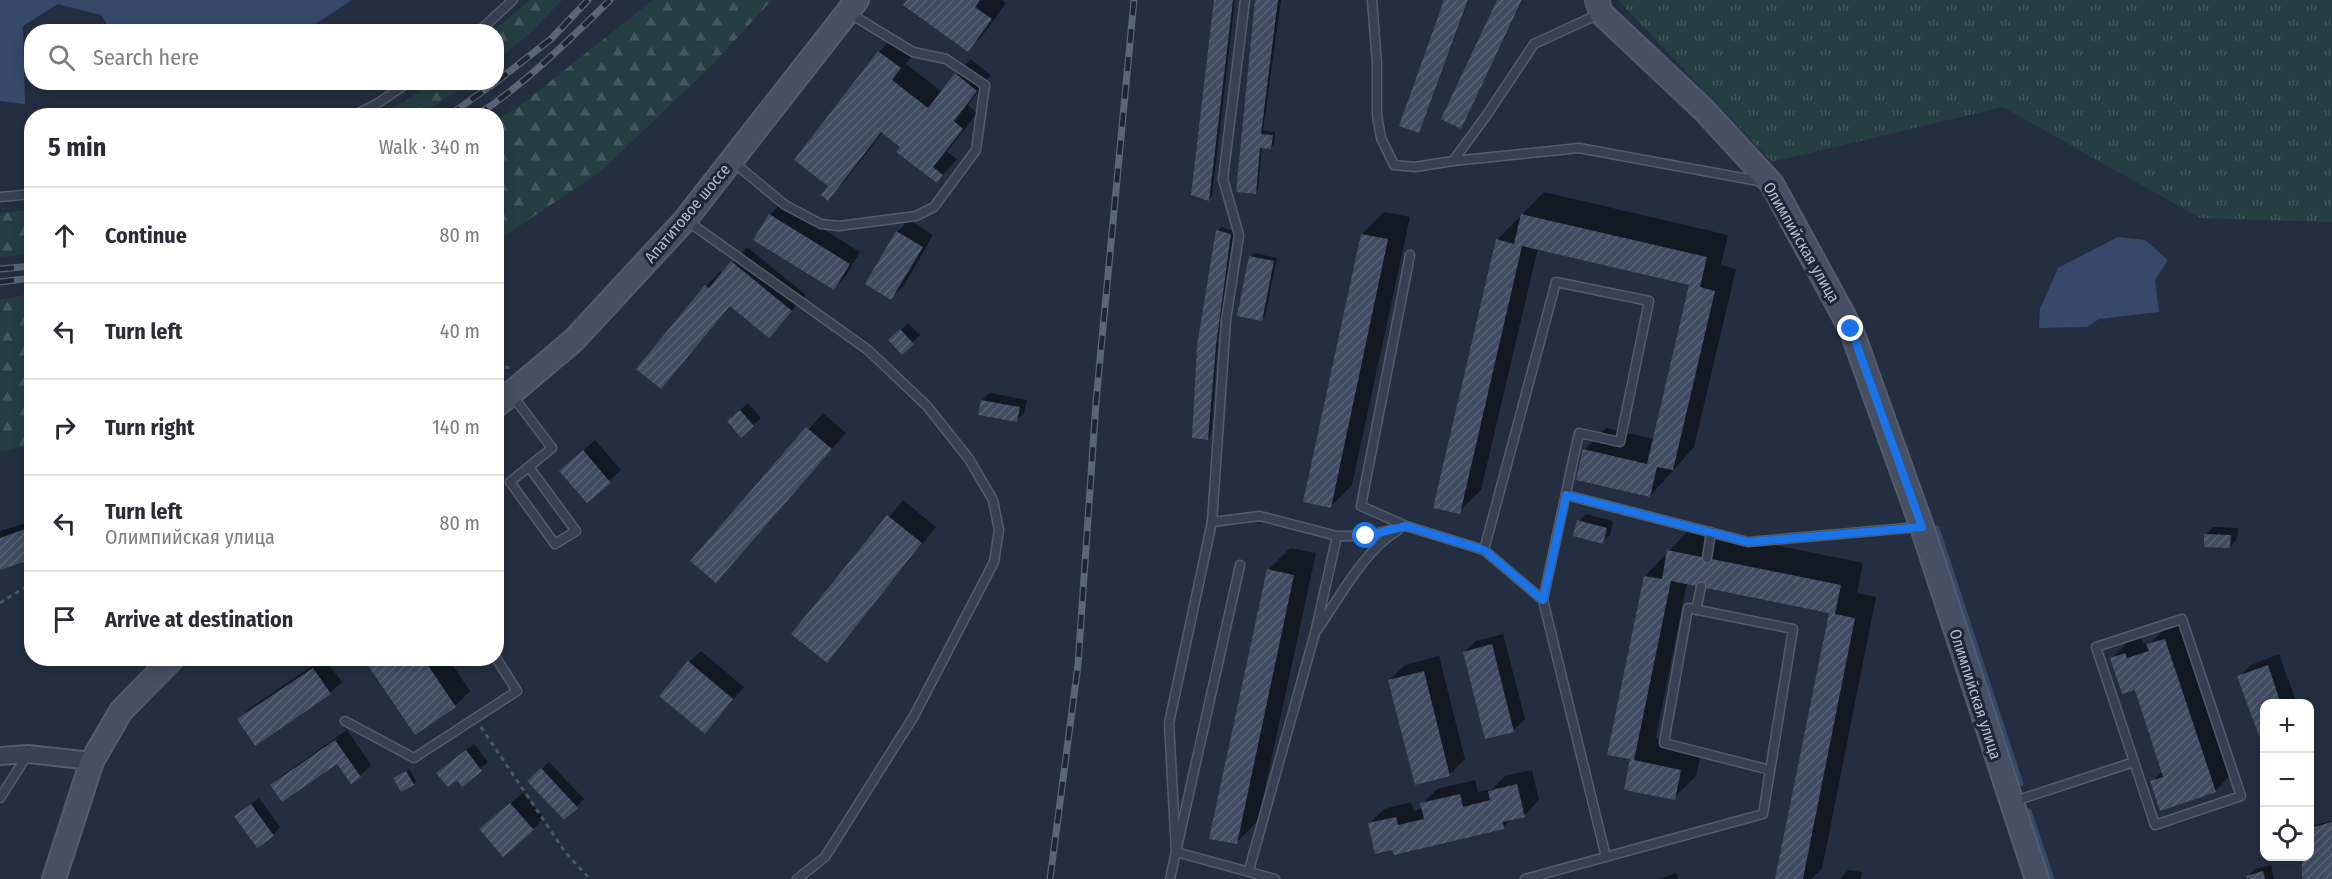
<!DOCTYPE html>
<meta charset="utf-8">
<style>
:root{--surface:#fff;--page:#f7f7f7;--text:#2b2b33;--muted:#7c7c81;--line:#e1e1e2}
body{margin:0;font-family:"Fira Sans Condensed",sans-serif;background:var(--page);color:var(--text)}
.controls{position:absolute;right:18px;bottom:18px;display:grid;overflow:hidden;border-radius:12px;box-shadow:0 3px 15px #0003}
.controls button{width:54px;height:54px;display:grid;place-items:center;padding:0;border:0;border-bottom:2px solid var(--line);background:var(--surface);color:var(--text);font:30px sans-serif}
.stop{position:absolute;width:18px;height:18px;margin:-14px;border:4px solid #1a73e8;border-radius:50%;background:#fff}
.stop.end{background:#1a73e8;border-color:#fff;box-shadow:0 2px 6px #0008}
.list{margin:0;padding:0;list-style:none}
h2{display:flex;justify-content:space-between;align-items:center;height:78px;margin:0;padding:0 24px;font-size:26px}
h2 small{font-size:20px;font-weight:400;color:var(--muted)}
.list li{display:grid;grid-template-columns:39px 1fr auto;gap:18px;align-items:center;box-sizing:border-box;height:96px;padding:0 24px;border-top:2px solid var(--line)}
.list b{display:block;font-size:22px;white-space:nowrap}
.list p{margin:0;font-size:20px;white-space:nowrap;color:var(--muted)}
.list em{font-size:20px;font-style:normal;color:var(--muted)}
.icon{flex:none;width:33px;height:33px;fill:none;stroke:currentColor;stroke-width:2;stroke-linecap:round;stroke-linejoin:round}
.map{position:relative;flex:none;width:2332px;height:879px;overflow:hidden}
.search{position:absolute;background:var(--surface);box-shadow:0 3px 15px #0003;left:24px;top:24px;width:480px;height:66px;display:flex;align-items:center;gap:15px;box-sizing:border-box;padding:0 21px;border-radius:24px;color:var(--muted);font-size:22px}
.panel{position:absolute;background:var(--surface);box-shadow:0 3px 15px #0003;left:24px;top:108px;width:480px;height:558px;border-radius:24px}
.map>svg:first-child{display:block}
.grass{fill:url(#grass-tufts)}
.forest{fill:url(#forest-firs)}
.water{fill:#364969}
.shadow{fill:#0007}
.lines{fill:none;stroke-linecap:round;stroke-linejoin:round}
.stream{stroke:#364969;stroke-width:5}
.building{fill:url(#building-hatch)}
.lane-casing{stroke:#535c6b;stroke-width:11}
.street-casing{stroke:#535c6b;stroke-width:20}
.secondary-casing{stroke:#535c6b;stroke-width:26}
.path{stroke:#445b5f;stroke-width:3;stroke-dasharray:4.5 4.5;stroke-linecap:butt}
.lane{stroke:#384151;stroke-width:8}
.street{stroke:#384151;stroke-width:16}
.secondary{stroke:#455064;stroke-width:22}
.rail-casing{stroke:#596578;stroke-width:7}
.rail{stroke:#1d2636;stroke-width:4.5;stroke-dasharray:14;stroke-linecap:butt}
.route{stroke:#1a73e8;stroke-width:8}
.labels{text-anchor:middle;stroke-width:6;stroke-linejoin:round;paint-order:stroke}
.street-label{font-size:16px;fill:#b4bccb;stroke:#1d2636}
</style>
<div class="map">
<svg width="2332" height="879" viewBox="0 0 2332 879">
<defs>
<pattern id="grass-tufts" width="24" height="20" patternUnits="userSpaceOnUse" patternTransform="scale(1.5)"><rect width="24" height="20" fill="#253e42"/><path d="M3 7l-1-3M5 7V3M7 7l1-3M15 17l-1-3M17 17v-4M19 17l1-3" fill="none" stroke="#42585c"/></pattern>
<pattern id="forest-firs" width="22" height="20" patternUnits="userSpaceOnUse" patternTransform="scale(1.5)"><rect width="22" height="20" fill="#253e42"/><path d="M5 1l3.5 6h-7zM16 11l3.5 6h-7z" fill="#42585c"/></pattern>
<pattern id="building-hatch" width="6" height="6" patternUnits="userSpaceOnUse" patternTransform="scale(1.5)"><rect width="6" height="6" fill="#3f4c61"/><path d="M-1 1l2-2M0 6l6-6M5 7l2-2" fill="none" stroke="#586476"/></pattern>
</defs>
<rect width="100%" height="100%" fill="#232f41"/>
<polygon class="grass" points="1618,0 2332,0 2332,222 2200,218 2003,107 1772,162"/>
<g class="forest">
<polygon points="530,0 562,0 529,34 497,60 496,32 494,31"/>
<polygon points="653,0 772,0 711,66 600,172 497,241 497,120 518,107"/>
<polygon points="429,83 469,83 421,115 375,115 406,101"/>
<polygon points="31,210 31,254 0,257 0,213"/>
<polygon points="31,294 31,446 0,451 0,300"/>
</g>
<g class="water">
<polygon points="0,0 352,0 308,29 293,32 111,31 101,15 58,4 23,26 25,104 0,101"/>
<polygon points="2118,237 2145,240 2168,260 2155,280 2159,312 2099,319 2087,327 2039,328 2040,309 2058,268"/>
</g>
<g class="shadow">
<polygon points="909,0 1002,0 1006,3 983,35 968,50"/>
<polygon points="1216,0 1235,0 1212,196 1209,199"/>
<polygon points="1257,0 1281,0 1263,131 1275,132 1274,144 1271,147 1262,146 1258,189 1255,192"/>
<polygon points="1446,0 1469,0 1419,132"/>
<polygon points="1499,0 1523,0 1461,127"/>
<polygon points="894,36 915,52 906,64 942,92 971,59 991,75 968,105 977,113 947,152 957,159 937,181 902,147 883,132 843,183 828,199 830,185 796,159 879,52"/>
<polygon points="1544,192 1728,235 1721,265 1736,269 1694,447 1650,496 1584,450 1606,428 1654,439 1691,283 1538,248 1481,490 1459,512 1497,240"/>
<polygon points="781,203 860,252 845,277 834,288 755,239 770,215"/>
<polygon points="1384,212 1410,217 1352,485 1330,507 1362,234"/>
<polygon points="909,220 933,235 903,287 891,298 897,232"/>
<polygon points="1221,227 1234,231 1218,341 1211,435 1208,438 1218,231"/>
<polygon points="747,247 806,295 769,336 731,305 661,387 638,368 706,286 721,271 724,273"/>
<polygon points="1254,253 1277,258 1265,316 1262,319 1251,256"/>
<polygon points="908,323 920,335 902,352 890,340"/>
<polygon points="990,393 1027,400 1024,413 1017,420 982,400"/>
<polygon points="748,403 761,418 753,425 736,414"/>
<polygon points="823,413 846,433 715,581 692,561"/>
<polygon points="595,440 621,470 587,501 561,471"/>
<polygon points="903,500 936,527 827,661 793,634"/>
<polygon points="1586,514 1613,521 1610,535 1602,542 1579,521"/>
<polygon points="32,521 32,558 0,568 0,531"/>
<polygon points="2213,527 2238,528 2237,539 2230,547 2206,534"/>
<polygon points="1691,528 1863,563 1857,593 1876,597 1822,869 1811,879 1777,879 1831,612 1687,583 1656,738 1702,748 1696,776 1674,798 1632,758 1645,576"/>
<polygon points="1290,548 1316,553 1258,821 1236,843 1268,570"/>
<polygon points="2180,624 2230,776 2215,791 2152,782 2163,770 2136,688 2112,658 2127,643 2141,638 2143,644 2152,641 2163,630"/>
<polygon points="1503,634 1525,719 1514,730 1464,652 1476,641"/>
<polygon points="701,651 744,687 705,732 689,662"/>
<polygon points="2279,654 2297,704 2264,704 2264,732 2260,734 2239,676 2251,665"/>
<polygon points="1439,656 1465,759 1450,774 1416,783 1389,680 1405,665"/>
<polygon points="324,658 342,682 330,693 239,720 250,708"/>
<polygon points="365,658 448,658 470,691 455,706"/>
<polygon points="347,730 371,765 360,776 338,762 272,785 284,774"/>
<polygon points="474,744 488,762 462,785 446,766"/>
<polygon points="549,762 584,799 564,818 529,781"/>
<polygon points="409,769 416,781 413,784 399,775"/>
<polygon points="1532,770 1539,800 1524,816 1512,818 1503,827 1393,848 1369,824 1384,809 1411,802 1414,811 1423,808 1422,804 1437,789 1475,780 1478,792 1492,789 1505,776"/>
<polygon points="523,793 544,818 533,829 493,818"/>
<polygon points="259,798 280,827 273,835 235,816"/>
<polygon points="2332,821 2332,879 2303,879 2310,856 2310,826"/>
<polygon points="2271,865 2274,879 2249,879 2248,876 2255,869"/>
<polygon points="1848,870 1862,872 1861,879 1840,879"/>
<polygon points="1677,873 1678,879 1658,879"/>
</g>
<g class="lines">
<g class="stream">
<polyline points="1937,528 2021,784"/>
<polyline points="2029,811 2052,879"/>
</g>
</g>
<g class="building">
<polygon points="907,0 980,0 975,7 992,19 968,52 903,5"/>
<polygon points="1214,0 1233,0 1209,201 1191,195"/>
<polygon points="1255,0 1278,0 1261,134 1273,135 1271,149 1260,148 1256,194 1236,192"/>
<polygon points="1444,0 1468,0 1419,133 1399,126"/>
<polygon points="1497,0 1522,0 1461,129 1441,119"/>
<polygon points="878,51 901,68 892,80 928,108 955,73 977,91 954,121 963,129 933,167 943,175 937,183 896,152 900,147 881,132 828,201 821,195 828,186 794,160"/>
<polygon points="769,214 850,264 834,290 753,240"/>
<polygon points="1521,214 1707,257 1700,287 1715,291 1673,470 1657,467 1650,497 1576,480 1583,449 1647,464 1689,285 1522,246 1460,514 1433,508 1496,239 1514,244"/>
<polygon points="1216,230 1231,234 1216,346 1208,440 1192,438 1197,346"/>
<polygon points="896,231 923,247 891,300 865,284"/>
<polygon points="1361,234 1388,239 1331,508 1303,502"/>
<polygon points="1249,256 1274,261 1262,321 1237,316"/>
<polygon points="731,261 792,311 769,338 730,306 661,389 636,369 705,285 709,288"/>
<polygon points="900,329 914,344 902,355 888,340"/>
<polygon points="981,400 1020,407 1017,422 978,415"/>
<polygon points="740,410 754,426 741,438 727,421"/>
<polygon points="806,427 832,449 716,583 690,561"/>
<polygon points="583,450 611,483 587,503 559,471"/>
<polygon points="887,515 922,543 827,663 791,634"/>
<polygon points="1577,520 1607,528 1603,544 1573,536"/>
<polygon points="28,528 32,539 32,559 0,570 0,538"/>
<polygon points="2204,534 2231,535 2230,548 2204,547"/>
<polygon points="1667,550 1841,585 1835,614 1855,618 1803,879 1775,879 1829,613 1671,581 1634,760 1681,770 1675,800 1624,790 1630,759 1607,755 1644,576 1662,579"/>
<polygon points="1267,569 1294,575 1237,844 1209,839"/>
<polygon points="2165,639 2216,792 2160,811 2150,781 2163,777 2135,690 2122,694 2110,658 2125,653 2127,658 2149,651 2146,644"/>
<polygon points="1492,644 1514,732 1485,739 1463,652"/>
<polygon points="363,658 423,658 456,707 415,735"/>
<polygon points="688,661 733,699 705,734 659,696"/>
<polygon points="2268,665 2281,704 2264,704 2264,734 2259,736 2237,676"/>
<polygon points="313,668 331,694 255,746 237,719"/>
<polygon points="1424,671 1450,776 1415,785 1388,680"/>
<polygon points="335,740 361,777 351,784 337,764 282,802 270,785"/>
<polygon points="466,750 482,771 462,787 457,780 448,787 436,773"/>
<polygon points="541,768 578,808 564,820 527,781"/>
<polygon points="406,771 414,785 401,792 393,778"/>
<polygon points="1517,784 1525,817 1503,822 1504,829 1394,855 1392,850 1375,854 1368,823 1396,817 1398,825 1424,819 1420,803 1460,794 1463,807 1490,800 1488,791"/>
<polygon points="510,803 534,830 503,857 479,829"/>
<polygon points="251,804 274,836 257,848 234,816"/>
<polygon points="2332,822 2332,879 2302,879 2302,856 2310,856 2310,828"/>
<polygon points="2263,871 2265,879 2247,879 2246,876"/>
</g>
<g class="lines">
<g class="lane-casing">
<g id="lane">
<polyline points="1372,0 1377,63 1377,116 1381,138 1394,165 1415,167 1453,161 1486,116 1534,44 1601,13"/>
<polyline points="478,32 513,0"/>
<polyline points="352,116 375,105 409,82"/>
<polyline points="732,161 785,205 821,224 839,226 916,216 934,207 976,150 985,85 946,59 913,52 849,13"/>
<polyline points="1453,161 1579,148 1764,182"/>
<polyline points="0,197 32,194"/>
<polyline points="686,220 868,350 927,406 969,459 993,500 999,530 994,562 914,716 825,857 797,879"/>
<polyline points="1410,255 1361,506 1406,526 1484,550 1543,600 1606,857"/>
<polyline points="512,395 552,448 510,482 555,544 576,531 529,467"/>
<polyline points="1566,495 1748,542 1919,527"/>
<polyline points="1212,522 1260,516 1337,536 1366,536 1406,526"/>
<polyline points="1484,550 1556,282 1649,301 1620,442 1579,433 1543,600"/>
<polyline points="1707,558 1711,532"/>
<polyline points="1240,565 1176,852 1275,879"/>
<polyline points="1696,610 1701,587"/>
<polygon points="2182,619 2241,796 2155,825 2096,647"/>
<path d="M1317,630C1338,600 1365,549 1397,531"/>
<polyline points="345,721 414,758 517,691 496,658"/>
<polyline points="0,798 28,754"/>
<polyline points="2012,802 2134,762"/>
<polyline points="1249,870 1315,633 1337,536"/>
<polyline points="1170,879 1176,852 1169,723 1212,522 1226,320 1239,235 1223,179 1245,0"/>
<polyline points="1525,879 1763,814 1793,629 1688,608 1664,743 1770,770"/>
</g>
</g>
<g class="street-casing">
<polyline id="street" points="0,756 28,754 92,761"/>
</g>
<g class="secondary-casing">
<g id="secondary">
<polyline points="1597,0 1601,13 1704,110 1772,184 1851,329 1922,527 2037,879"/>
<polyline points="496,406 574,340 685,220 857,0"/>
<polyline points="54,879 92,761 121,711 173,658"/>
</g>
</g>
<g class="path">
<polyline points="496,366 512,368"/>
<polyline points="0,603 32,583"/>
<polyline points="481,727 565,852 590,879"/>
</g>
<use href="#lane" class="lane"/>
<use href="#street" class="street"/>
<use href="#secondary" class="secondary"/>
<g class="rail-casing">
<g id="rail">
<polyline points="496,82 551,39 588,0"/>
<polyline points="448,116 496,82"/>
<path d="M476,116C526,83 568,41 610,0"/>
<polyline points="0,269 32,266"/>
<polyline points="0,282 32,278"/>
<polyline points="1050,879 1078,665 1096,402 1134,0"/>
</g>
</g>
<use href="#rail" class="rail"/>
</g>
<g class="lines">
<polyline class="route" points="1366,536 1406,526 1484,550 1543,600 1566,495 1748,542 1922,527 1851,329"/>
</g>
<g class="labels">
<g class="street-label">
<text transform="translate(687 213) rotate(-50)" y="6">Апатитовое шоссе</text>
<text transform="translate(1802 242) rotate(60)" y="6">Олимпийская улица</text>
<text transform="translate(1976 694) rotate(72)" y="6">Олимпийская улица</text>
</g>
</g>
</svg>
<div class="controls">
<button>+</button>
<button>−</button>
<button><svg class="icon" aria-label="locate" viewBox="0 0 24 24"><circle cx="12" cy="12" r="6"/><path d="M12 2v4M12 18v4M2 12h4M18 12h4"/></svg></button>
</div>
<div class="stop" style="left:1366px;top:536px"></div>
<div class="stop end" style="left:1851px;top:329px"></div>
<div class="search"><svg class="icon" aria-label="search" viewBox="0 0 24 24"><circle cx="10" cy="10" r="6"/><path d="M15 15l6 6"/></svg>Search here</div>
<section class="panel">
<h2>5 min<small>Walk · 340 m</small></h2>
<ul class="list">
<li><svg class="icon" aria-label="ahead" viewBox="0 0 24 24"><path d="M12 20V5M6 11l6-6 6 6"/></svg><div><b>Continue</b></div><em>80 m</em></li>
<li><svg class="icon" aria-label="left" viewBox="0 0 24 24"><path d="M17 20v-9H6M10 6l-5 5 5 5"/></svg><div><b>Turn left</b></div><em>40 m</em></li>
<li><svg class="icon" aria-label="right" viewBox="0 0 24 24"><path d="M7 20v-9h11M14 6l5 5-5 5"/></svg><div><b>Turn right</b></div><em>140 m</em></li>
<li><svg class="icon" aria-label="left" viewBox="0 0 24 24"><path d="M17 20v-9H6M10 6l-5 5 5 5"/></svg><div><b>Turn left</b><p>Олимпийская улица</p></div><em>80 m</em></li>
<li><svg class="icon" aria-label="arrive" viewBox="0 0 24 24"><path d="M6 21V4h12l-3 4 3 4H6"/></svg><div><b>Arrive at destination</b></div></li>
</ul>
</section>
</div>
